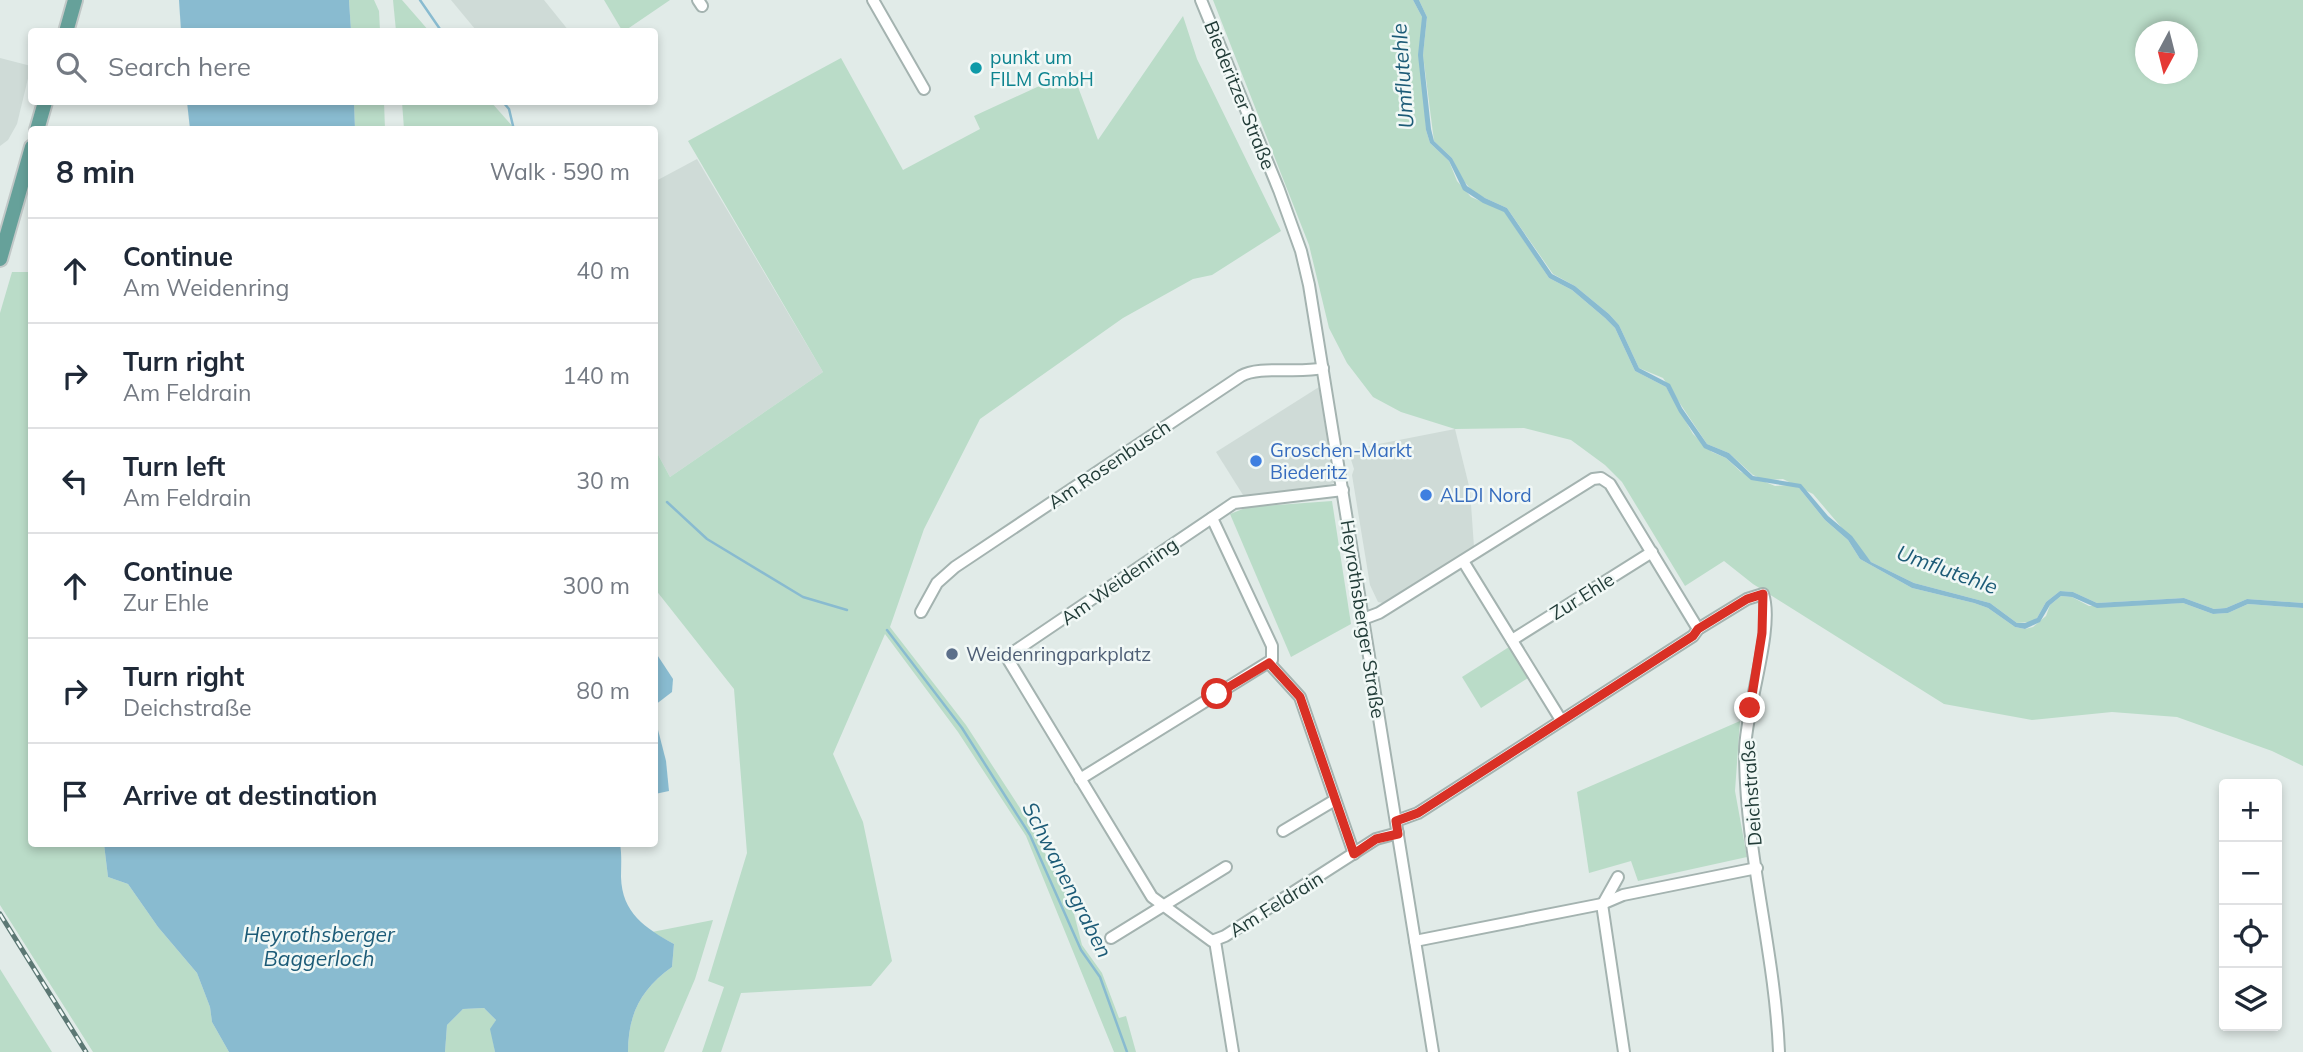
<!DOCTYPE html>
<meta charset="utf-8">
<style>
:root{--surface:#fff;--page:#f6f6f7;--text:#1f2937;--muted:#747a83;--line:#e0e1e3}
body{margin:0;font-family:Mulish,sans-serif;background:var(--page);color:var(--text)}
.controls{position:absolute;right:21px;bottom:21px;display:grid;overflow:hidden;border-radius:7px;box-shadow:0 4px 10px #0003}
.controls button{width:63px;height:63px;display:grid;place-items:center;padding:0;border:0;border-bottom:2px solid var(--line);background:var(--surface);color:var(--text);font:35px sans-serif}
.compass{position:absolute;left:2135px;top:21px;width:63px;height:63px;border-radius:50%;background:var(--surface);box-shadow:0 4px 10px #0003;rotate:187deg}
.stop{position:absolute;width:21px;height:21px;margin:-16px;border:5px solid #d93025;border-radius:50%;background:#fff}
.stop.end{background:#d93025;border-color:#fff;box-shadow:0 2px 7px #0008}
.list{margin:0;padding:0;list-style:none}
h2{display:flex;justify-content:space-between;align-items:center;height:91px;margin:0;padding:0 28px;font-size:30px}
h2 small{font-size:23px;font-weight:400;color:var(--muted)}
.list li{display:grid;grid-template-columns:46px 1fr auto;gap:21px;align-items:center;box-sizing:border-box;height:105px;padding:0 28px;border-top:2px solid var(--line)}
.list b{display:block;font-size:26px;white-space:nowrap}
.list p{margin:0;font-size:23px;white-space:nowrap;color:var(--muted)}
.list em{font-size:23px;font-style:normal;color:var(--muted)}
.icon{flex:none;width:38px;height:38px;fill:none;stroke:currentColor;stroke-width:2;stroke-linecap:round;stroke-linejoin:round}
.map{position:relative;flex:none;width:2303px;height:1052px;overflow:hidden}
.search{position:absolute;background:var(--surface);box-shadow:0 4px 10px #0003;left:28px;top:28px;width:630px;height:77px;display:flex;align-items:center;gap:18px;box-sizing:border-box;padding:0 24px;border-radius:7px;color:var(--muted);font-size:26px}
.panel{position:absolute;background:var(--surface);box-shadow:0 4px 10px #0003;left:28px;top:126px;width:630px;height:721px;border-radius:7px}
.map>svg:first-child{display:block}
.built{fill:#cfdbd7}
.green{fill:#badcc8;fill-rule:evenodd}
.water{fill:#89bbd0}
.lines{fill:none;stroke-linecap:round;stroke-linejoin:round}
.stream{stroke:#89bbd0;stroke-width:2.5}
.minor-casing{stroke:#a4b3b0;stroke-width:14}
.major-casing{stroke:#c1c8c7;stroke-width:18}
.minor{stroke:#fff;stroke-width:10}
.major{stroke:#66a19a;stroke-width:14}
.rail-casing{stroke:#5c7874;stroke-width:5}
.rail{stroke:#f1f8f6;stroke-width:2.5;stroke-dasharray:8;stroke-linecap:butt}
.route{stroke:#d93025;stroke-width:9}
.culture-dot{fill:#0f9aa8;stroke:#f1f8f6;stroke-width:2.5}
.shop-dot{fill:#3f7fe0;stroke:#f1f8f6;stroke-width:2.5}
.service-dot{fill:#5c6f8a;stroke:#f1f8f6;stroke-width:2.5}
.labels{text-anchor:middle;stroke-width:5;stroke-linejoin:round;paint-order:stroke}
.culture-label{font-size:19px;fill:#0d838f;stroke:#f1f8f6;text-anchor:start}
.street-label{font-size:19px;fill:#223c38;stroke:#f1f8f6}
.shop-label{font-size:19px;fill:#366cbe;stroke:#f1f8f6;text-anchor:start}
.service-label{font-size:19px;fill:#4e5e75;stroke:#f1f8f6;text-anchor:start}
.water-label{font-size:21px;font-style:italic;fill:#1c5b77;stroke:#f1f8f6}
</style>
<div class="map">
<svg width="2303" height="1052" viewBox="0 0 2303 1052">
<rect width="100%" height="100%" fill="#e1ebe8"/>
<g class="built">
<polygon points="451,0 544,0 569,31 475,29"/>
<polygon points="0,58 31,66 17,124 8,140 0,146"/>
<polygon points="697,159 823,372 670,477 655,449 654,182"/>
<polygon points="1319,387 1334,483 1306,491 1243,495 1216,452"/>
<polygon points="1455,429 1470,490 1474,547 1383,603 1378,602 1370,585 1352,475 1354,469 1348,450"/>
</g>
<g class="green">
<polygon points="349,0 374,0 379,11 380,31 351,31"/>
<polygon points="393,0 402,0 429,31 396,31"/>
<polygon points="604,0 670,0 623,32"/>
<polygon points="1213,0 1413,0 1422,17 1426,130 1430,143 1449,161 1457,181 1471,197 1504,211 1549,278 1572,290 1605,318 1615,328 1635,371 1666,387 1693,434 1712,452 1726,458 1741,472 1775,486 1791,485 1799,488 1825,520 1848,540 1860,559 1912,588 1974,603 1988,608 2015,627 2025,629 2033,627 2046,616 2050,605 2061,596 2072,597 2089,606 2183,603 2213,614 2228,613 2248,604 2303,608 2303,766 2272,751 2177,717 2112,712 2032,720 1944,704 1753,584 1724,561 1685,586 1622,482 1605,465 1571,440 1524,428 1455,429 1401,412 1373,397 1347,363 1329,328 1309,245"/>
<path d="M1419,0H2303V603L2247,599L2226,608L2214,609L2184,598L2097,603L2073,592L2060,591L2046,602L2037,618L2031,622L2017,623L1990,603L1914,583L1871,562L1813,494L1783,479L1765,480L1753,475L1729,453L1707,444L1663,378L1639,368L1619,325L1609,314L1575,286L1553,274L1507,208L1474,193L1462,179L1452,158L1434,141L1423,55L1427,17ZM2146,32H2188V74H2146Z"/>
<polygon points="1183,16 1197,59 1281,231 1212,275 1193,279 1123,318 980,419 924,529 890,627 966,725 1029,822 1072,906 1082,945 1102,973 1119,1018 1126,1016 1136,1052 1114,1052 1026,836 958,732 885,634 833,754 863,822 892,961 871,986 741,993 721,1052 702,1052 724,987 708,981 747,853 734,689 655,589 655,449 670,477 823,372 688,141 841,58 903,170 980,129 974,116 1072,71 1098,140"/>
<polygon points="354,102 384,102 385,129 355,129"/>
<polygon points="402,102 491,102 515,129 404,129"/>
<polygon points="12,272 31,272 32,844 104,844 108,877 128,884 158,927 197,973 210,1007 212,1022 229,1052 93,1052 0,905 0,313"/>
<polygon points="1332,501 1351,624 1291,657 1230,514 1248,507"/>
<polygon points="1509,647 1528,678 1481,708 1462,677"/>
<polygon points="1740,721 1735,791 1747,857 1638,881 1631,861 1589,873 1577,792"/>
<path d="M713,920L695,979L664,1052H628C628,1014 641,989 672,967L674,944L652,932Z"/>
<polygon points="0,969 52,1052 0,1052"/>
<polygon points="484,1008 496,1020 491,1029 495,1052 445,1052 447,1025 463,1009"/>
</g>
<g class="water">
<polygon points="179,0 349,0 351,31 181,31"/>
<polygon points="1413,0 1419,0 1427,17 1423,55 1431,129 1434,141 1452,158 1467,186 1485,198 1507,208 1552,274 1575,286 1609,314 1619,325 1639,368 1670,384 1682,408 1707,444 1729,453 1753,476 1801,484 1828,516 1852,536 1871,562 1914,583 1990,603 2017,623 2025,623 2037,618 2046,602 2060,591 2073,592 2097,603 2184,598 2214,609 2226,608 2247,599 2303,603 2303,608 2248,604 2228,613 2213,614 2183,603 2097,608 2072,597 2061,596 2050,605 2040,622 2025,629 2015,627 1988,608 1974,603 1912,588 1860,559 1848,540 1825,520 1799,488 1751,480 1726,458 1704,448 1679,412 1666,387 1635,371 1615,328 1605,318 1572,290 1549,278 1504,212 1483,203 1463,190 1449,161 1430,143 1426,130 1418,55 1422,17"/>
<polygon points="187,102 354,102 355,129 190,129"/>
<polygon points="654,650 673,679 672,692 655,705"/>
<polygon points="655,718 666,761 669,791 655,794"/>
<path d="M104,844H620C622,855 621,866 621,877C622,913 645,928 674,944L672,967C641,989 628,1014 628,1052H495L490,1029L496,1020L484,1008L463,1009L447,1025L445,1052H229L212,1022L210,1007L197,973L158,927L128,884L108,877Z"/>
</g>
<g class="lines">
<g class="stream">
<polyline points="420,0 442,32"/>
<polyline points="503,102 509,109 514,130"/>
<polyline points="654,481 656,483"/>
<polyline points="667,502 707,539 803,597 847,610"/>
<polyline points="887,630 962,728 1030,835 1081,950 1100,977 1127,1052"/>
</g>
<g class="minor-casing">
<g id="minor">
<polyline points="698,0 702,6"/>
<polyline points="873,0 924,89"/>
<polyline points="1201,0 1279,190 1301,251 1309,285 1433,1052"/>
<polyline points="1343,490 1234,503 1015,651 1009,661 1152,897 1212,941 1225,936 1376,839 1398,833"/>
<polyline points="1463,561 1561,720"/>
<path d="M921,612L937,583L955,567L1241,376C1259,365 1299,374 1323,368"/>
<polyline points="1363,619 1379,613 1593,479 1601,478 1610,484 1698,629"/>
<polyline points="1512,640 1652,552"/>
<polyline points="1269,663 1300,697 1354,854"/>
<polyline points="1080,779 1272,660 1272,646 1212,518"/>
<path d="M1396,821L1418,813L1693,636L1698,629L1747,599L1763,594C1775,628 1745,711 1745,751C1745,852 1775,951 1779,1052"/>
<polyline points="1283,831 1335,800"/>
<polyline points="1604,902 1618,877"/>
<polyline points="1602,904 1624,1052"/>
<polyline points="1111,938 1226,867"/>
<polyline points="1215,941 1233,1052"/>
<polyline points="1415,941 1602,904 1623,895 1757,868"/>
</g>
</g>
<g class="major-casing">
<g id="major">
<polyline points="66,32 75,0"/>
<polyline points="37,130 45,102"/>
<polyline points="0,259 32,147"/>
</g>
</g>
<use href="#minor" class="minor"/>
<use href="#major" class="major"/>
<g class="rail-casing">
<polyline id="rail" points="0,914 86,1052"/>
</g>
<use href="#rail" class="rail"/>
</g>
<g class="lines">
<polyline class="route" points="1217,694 1269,663 1300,697 1354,854 1376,839 1398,834 1396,821 1418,813 1693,636 1698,629 1747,599 1763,594 1762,633 1750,708"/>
</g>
<circle class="culture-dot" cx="976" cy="68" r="7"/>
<g class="shop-dot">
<circle cx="1256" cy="461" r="7"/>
<circle cx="1426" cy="495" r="7"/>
</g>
<circle class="service-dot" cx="952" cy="654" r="7"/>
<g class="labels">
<g class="culture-label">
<text x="990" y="64">punkt um<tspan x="990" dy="22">FILM GmbH</tspan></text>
</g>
<g class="street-label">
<text transform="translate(1240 95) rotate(68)" y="7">Biederitzer Straße</text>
<text transform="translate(1109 464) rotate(-34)" y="7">Am Rosenbusch</text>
<text transform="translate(1119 581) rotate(-35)" y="7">Am Weidenring</text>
<text transform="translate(1582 596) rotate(-32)" y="7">Zur Ehle</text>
<text transform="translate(1363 619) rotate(81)" y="7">Heyrothsberger Straße</text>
<text transform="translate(1751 793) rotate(-94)" y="7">Deichstraße</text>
<text transform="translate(1276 904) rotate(-32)" y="7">Am Feldrain</text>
</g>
<g class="shop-label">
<text x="1270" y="457">Groschen-Markt<tspan x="1270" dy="22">Biederitz</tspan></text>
<text x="1440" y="502">ALDI Nord</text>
</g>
<g class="service-label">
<text x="966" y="661">Weidenringparkplatz</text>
</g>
<g class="water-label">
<text transform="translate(1403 76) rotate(-94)" y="7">Umflutehle</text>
<text transform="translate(1947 570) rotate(20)" y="7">Umflutehle</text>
<text transform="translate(1067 880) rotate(63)" y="7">Schwanengraben</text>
<text x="319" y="942">Heyrothsberger<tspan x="319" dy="24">Baggerloch</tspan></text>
</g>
</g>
</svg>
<div class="controls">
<button>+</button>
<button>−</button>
<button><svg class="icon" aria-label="locate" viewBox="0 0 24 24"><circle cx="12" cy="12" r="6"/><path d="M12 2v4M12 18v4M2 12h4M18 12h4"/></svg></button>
<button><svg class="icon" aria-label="layers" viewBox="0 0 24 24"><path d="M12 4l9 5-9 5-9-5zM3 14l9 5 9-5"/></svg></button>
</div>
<svg class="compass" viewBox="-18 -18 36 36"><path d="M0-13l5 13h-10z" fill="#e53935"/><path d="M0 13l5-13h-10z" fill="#747a83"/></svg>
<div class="stop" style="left:1217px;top:694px"></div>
<div class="stop end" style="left:1750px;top:708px"></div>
<div class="search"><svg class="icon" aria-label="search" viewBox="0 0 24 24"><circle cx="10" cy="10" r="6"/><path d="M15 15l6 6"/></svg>Search here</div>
<section class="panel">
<h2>8 min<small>Walk · 590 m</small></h2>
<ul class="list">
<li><svg class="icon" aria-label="ahead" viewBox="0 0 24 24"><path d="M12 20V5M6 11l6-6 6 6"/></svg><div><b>Continue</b><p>Am Weidenring</p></div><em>40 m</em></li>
<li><svg class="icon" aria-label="right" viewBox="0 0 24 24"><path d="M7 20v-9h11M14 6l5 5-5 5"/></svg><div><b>Turn right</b><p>Am Feldrain</p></div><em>140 m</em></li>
<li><svg class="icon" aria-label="left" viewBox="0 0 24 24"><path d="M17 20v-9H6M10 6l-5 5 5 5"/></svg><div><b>Turn left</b><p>Am Feldrain</p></div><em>30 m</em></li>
<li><svg class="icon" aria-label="ahead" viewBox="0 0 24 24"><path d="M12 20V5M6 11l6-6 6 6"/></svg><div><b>Continue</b><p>Zur Ehle</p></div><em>300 m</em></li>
<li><svg class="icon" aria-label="right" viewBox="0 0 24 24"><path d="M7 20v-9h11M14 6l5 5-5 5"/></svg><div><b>Turn right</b><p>Deichstraße</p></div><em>80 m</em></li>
<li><svg class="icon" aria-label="arrive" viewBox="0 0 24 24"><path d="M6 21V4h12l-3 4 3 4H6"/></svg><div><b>Arrive at destination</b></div></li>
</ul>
</section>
</div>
